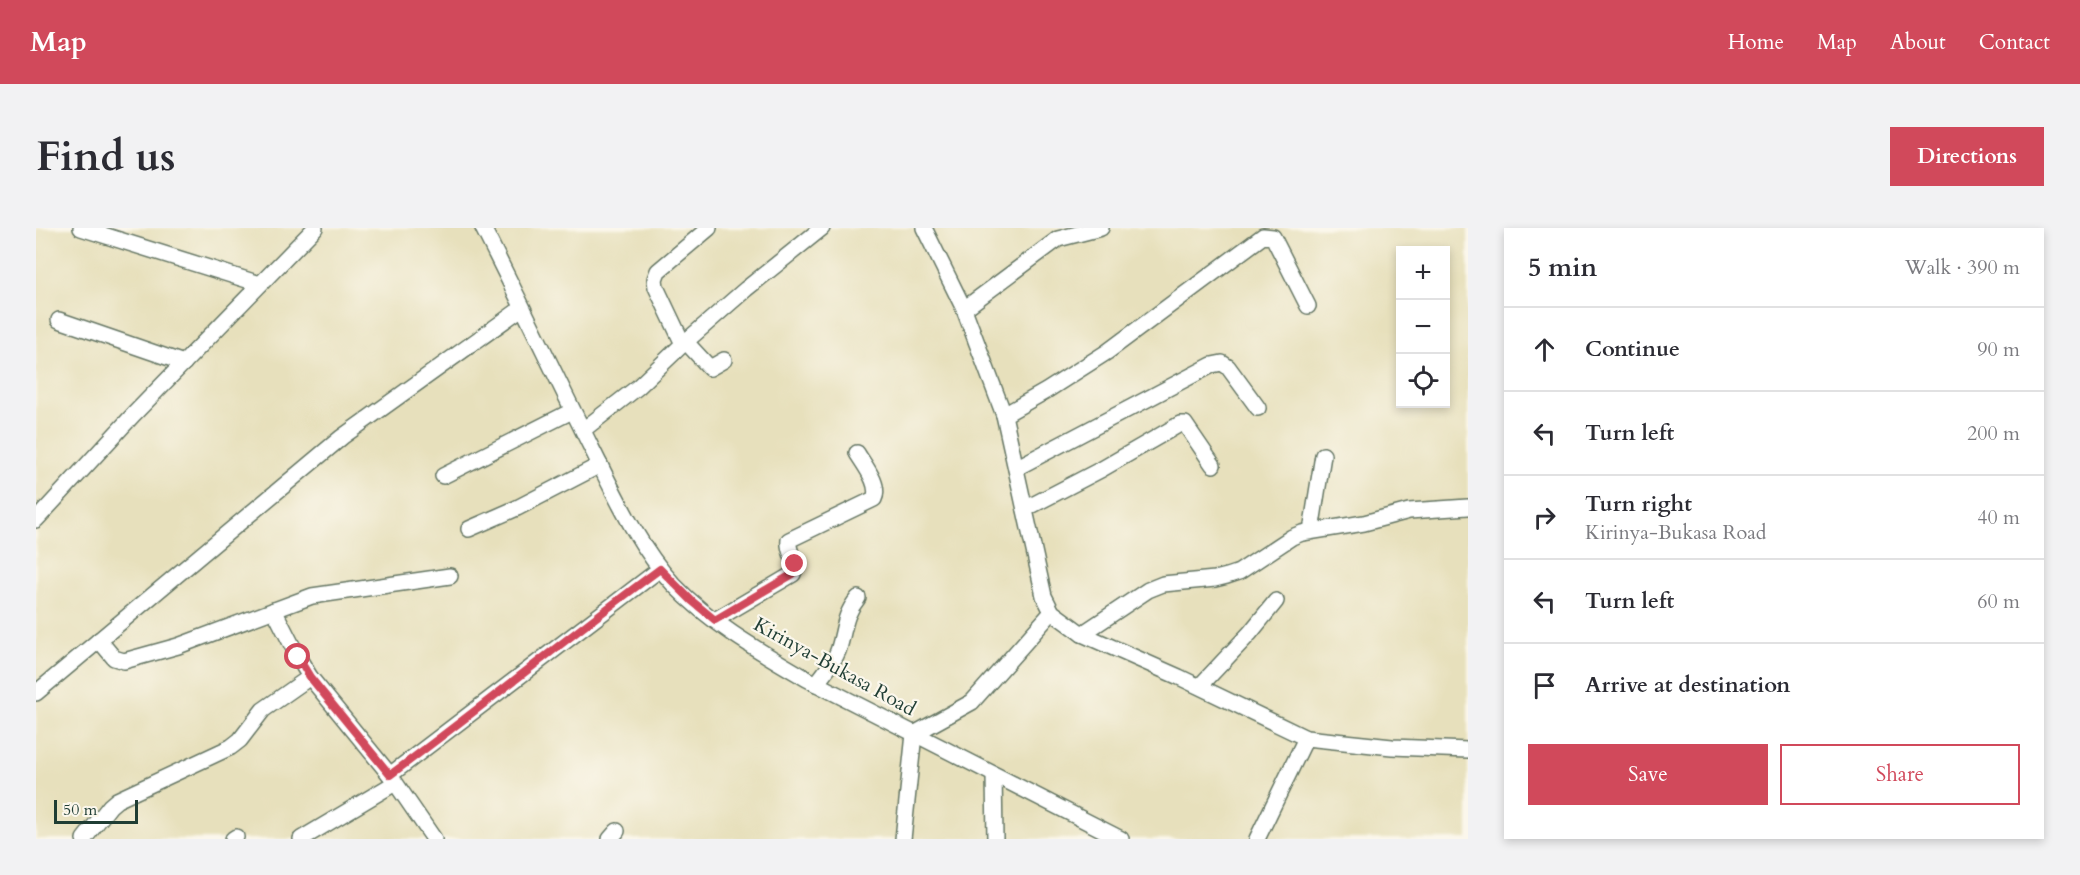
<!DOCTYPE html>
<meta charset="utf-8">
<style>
:root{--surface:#fff;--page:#f2f2f3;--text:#2b2b33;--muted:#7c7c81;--line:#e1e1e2;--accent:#d1495b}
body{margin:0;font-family:Cardo,serif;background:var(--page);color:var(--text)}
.controls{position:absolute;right:18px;top:18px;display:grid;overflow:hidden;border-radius:0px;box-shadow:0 3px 9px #0003}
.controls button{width:54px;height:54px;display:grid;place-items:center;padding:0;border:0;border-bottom:2px solid var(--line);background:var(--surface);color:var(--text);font:30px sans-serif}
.scale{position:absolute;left:18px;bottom:15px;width:84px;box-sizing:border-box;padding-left:6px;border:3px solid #1f3d34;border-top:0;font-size:16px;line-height:21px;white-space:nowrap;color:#1f3d34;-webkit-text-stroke:4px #fbf7ec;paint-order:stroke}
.stop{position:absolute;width:18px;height:18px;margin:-14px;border:4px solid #d1495b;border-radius:50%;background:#fff}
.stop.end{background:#d1495b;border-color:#fff;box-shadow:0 2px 6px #0008}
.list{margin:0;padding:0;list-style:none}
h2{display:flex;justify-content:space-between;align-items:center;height:78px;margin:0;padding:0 24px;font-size:26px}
h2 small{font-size:20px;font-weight:400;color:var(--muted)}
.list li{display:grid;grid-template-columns:39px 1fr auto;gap:18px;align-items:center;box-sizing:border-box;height:84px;padding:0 24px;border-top:2px solid var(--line)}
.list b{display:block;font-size:22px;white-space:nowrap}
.list p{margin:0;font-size:20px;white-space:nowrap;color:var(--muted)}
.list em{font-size:20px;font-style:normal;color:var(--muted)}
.actions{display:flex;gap:12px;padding:18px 24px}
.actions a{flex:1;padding:14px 0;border:2px solid var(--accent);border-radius:0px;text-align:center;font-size:21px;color:var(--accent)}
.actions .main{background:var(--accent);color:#fff}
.icon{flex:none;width:33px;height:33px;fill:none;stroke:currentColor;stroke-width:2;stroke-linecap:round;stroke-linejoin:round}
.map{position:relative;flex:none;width:1432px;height:611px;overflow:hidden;border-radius:0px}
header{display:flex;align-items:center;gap:36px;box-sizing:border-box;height:84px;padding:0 30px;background:var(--accent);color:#fff}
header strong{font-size:28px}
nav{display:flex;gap:33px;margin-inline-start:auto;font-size:21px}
.intro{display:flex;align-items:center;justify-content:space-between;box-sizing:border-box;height:144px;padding:0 36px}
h1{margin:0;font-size:42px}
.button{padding:15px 27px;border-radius:0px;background:var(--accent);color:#fff;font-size:21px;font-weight:700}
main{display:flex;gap:36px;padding:0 36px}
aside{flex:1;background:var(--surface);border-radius:0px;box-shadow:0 3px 9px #0003}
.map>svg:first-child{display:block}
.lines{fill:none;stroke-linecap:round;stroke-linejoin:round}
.minor-casing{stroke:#657664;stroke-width:18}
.minor{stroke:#fff;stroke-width:15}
.route{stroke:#d1495b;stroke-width:8}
.labels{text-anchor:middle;stroke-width:4.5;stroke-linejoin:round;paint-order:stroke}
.street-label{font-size:20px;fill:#1f3d34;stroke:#fbf7ec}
</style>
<header>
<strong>Map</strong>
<nav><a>Home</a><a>Map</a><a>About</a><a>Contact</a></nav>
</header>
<div class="intro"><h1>Find us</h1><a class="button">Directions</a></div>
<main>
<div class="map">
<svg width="1432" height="611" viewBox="0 0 1432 611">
<rect width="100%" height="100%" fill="#fbf7ec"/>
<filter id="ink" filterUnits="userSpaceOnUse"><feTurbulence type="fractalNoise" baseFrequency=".0167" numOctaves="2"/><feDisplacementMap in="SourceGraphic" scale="12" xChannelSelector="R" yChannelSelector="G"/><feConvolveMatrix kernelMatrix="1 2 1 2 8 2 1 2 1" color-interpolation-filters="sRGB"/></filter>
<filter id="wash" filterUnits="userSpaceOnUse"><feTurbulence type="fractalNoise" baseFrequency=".008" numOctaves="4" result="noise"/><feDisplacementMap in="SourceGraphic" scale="24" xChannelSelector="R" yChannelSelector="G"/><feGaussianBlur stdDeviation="1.35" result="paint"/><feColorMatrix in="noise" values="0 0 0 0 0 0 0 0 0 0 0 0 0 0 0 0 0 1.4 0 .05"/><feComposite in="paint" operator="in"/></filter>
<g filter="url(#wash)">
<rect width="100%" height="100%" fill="#e7e0bc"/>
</g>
<g filter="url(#ink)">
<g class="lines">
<g class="minor-casing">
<g id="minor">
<polyline points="45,0 224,56"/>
<path d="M447,0C484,73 519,147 556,221C579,267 602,318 638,357C675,396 725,424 771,451L1085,611"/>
<polyline points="888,0 928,81 968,187 1008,368 1016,384 1046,406 1143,449 1270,510 1356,519 1432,522"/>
<polyline points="928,81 1022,11 1065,0"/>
<polyline points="23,92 148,135"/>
<polyline points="650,114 674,140 688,132"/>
<polyline points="647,116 620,59 619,51 622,43 673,0"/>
<polyline points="968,187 1010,163 1071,124 1227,8 1237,9 1272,78"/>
<polyline points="547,202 602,159 647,116 710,61 786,0"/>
<polyline points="980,240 1176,137 1186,135 1192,139 1222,180"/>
<polyline points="407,248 536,183"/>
<polyline points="989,281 1066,241 1144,196 1149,196 1177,237"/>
<polyline points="0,292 98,186 279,0"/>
<polyline points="433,301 481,280 564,237"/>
<polyline points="1275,303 1287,227"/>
<polyline points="238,382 262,429 274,449 354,547 398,611"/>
<path d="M679,392L757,346C763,334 751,325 753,312L838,271C845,257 828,237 821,225"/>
<polyline points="1046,406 1112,362 1127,356 1179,351 1191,348 1203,344 1256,309 1266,305 1328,295 1373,283 1432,279"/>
<polyline points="63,412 78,430 88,433 142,418 276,368 414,348"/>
<path d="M780,456C788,445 797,436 802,423C809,403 807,388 822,370"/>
<polyline points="1164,458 1214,405 1240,373"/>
<polyline points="0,465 306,209 486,80"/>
<polyline points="354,547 624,341"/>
<polyline points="958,547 959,611"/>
<polyline points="48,611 74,578 81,572 195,519 204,512 227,482 274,449"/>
<polyline points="197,611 200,609"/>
<polyline points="265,611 359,555"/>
<polyline points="574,611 581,603"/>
<polyline points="867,611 878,506 936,474 1016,384"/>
<polyline points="1221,611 1270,510"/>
</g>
</g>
<use href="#minor" class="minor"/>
</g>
</g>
<g class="lines" filter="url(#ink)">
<path class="route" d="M262,429L274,449L354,547C445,480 533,408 624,341L656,373L679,392L757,346L759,341V336"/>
</g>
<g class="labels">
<g class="street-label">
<text transform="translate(799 438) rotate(29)" y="7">Kirinya-Bukasa Road</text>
</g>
</g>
</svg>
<div class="controls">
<button>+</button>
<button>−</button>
<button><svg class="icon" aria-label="locate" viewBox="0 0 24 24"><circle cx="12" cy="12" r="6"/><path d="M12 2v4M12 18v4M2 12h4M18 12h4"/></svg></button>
</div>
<div class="scale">50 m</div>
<div class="stop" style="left:262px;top:429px"></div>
<div class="stop end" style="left:759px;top:336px"></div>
</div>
<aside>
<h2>5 min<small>Walk · 390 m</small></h2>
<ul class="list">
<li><svg class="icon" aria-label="ahead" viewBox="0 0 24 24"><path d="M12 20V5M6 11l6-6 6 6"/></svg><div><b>Continue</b></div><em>90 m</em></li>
<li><svg class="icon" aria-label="left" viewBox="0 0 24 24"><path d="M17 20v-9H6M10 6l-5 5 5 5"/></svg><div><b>Turn left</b></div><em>200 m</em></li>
<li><svg class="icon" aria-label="right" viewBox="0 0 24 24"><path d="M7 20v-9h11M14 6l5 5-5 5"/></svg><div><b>Turn right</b><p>Kirinya-Bukasa Road</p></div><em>40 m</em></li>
<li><svg class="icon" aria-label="left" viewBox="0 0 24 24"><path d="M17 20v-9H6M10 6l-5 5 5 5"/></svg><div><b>Turn left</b></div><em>60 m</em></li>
<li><svg class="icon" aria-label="arrive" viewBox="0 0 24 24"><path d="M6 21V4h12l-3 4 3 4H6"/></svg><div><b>Arrive at destination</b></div></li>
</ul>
<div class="actions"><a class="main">Save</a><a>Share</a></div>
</aside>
</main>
